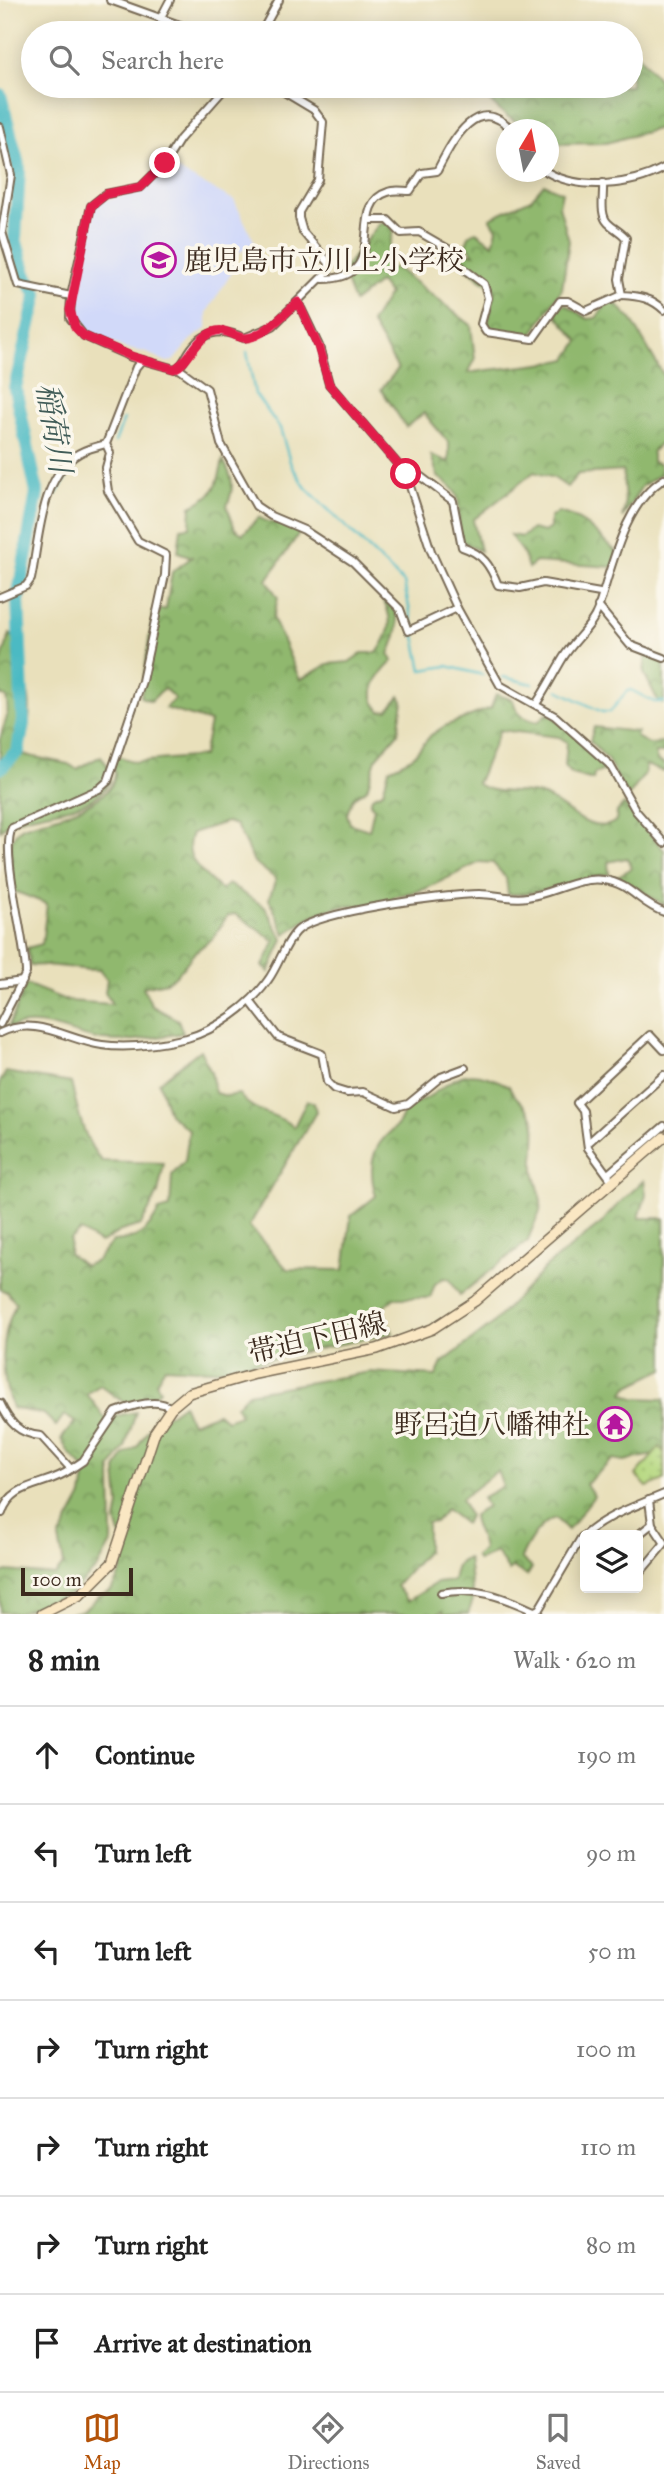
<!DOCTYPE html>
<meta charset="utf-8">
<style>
:root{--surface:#fff;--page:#f2f2f2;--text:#222;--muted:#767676;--line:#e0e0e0;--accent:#b45309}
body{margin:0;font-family:"IM FELL Great Primer","Noto Serif JP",serif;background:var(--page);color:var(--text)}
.controls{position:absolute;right:21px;bottom:21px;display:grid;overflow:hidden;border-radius:7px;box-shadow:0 4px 18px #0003}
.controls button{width:63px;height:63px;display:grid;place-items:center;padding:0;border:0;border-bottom:2px solid var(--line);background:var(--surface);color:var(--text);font:35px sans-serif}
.compass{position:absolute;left:496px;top:119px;width:63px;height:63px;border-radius:50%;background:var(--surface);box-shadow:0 4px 18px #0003;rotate:10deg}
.scale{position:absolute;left:21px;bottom:18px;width:112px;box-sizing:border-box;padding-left:7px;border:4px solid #3b2a1e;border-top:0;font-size:19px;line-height:24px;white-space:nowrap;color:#3b2a1e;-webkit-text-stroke:5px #fbf7ec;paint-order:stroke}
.stop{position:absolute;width:21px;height:21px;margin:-16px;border:5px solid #e11d48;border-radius:50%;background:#fff}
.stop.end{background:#e11d48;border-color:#fff;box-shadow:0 2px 7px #0008}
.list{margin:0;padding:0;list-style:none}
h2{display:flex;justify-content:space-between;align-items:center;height:91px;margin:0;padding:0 28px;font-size:30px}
h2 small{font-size:23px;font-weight:400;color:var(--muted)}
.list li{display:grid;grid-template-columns:46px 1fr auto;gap:21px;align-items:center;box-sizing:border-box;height:98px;padding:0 28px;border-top:2px solid var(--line)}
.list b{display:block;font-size:26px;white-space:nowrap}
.list em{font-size:23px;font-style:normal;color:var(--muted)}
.icon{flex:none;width:38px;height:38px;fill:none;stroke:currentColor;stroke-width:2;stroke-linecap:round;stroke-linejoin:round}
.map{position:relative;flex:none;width:664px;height:1614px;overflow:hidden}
.search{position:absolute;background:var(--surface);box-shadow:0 4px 18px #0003;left:21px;right:21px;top:21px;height:77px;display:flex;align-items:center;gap:18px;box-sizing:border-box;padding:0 24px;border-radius:38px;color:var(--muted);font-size:26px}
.sheet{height:777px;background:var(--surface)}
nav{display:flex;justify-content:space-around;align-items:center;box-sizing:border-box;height:98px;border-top:2px solid var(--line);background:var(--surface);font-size:19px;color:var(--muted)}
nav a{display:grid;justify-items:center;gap:4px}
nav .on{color:var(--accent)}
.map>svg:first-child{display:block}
.built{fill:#d1d9f9}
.forest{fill:url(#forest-crowns);stroke:#667146;stroke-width:2}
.park{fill:url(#park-dots);stroke:#78814f;stroke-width:2}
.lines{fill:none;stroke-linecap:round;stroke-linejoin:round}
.stream{stroke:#4bbac3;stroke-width:2.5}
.river{stroke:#4bbac3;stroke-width:14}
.minor-casing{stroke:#786a55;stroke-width:10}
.secondary-casing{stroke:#786a55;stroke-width:12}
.minor{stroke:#fff;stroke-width:6}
.secondary{stroke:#fae7c3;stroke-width:9}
.route{stroke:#e11d48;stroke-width:9}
.labels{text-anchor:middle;stroke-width:7;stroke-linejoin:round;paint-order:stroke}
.poi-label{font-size:28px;fill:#3b2a1e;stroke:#fbf7ec;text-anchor:start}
.street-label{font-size:28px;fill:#3b2a1e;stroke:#fbf7ec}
.water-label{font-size:30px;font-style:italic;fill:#415c58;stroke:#fbf7ec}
</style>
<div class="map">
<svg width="664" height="1614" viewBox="0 0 664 1614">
<defs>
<pattern id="forest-crowns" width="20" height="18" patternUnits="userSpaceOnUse" patternTransform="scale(1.75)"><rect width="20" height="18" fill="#90b86e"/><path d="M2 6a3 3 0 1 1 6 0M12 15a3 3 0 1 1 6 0" fill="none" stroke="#77965a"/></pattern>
<pattern id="park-dots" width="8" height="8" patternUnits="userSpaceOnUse" patternTransform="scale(1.75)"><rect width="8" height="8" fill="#b6d880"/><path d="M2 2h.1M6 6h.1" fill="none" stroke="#9dba6e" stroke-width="1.8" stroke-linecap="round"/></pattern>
</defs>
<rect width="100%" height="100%" fill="#fbf7ec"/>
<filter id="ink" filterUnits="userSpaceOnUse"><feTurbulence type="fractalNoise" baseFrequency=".0143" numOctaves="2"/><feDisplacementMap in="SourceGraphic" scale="14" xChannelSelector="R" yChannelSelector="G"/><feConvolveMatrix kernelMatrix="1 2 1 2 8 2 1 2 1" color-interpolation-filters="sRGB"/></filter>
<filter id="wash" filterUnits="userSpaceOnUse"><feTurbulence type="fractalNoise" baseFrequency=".00686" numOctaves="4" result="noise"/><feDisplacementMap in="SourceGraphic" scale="28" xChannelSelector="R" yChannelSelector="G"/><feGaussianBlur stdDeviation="1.57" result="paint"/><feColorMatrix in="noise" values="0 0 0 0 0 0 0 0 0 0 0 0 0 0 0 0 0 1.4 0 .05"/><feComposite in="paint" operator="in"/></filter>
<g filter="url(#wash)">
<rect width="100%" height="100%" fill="#e9e0bb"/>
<polygon class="built" points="167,165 234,200 255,243 238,253 231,266 234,269 207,312 207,328 192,339 173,361 167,362 145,352 127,349 89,333 74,314 95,207 100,201 139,192"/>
<g class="forest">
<path d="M631,46L664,86V127L606,143L553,144L549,141L548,130C519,130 494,109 477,86H631Z"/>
<polygon points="544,184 562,192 559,206 569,241 562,289 533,333 523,336 487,328 495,290 462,265 459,257 463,252 474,254 466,244 469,236 476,232 493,244 497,229 490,218 531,199"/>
<path d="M380,223L395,224L385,265L399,270L471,325L475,360L468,373C501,367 534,367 567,359L579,341L557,316L556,310L565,304L588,319L596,318L611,299L631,319L664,376V444H659L652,452V462L660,464L661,474L642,486L622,518L625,506L623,471L578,474L567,487L554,478L534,472L473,520L480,551L462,542C451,510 473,499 438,477L431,455L449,462V443L424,413L406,427L381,389L398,369L371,323L389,294L380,282L354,302L342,271Z"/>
<path d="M223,460C233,478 235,486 227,506L235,529L243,534L259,517C272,528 288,517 300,532L267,580L278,598L273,618L300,680L328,664L349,662L362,653H377C391,633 394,621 383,600L391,603C402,623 398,634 389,654L393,661C378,675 363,694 381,711L388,710L400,696L403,701L398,733L376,759L367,789L353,798L347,814L350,824L369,830L374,808L370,804L372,797L383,792L389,769L412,758L431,735L445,726L491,708L496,694L513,700C517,716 523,718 538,722L547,713L570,729L607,769L594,774L593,780L572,774L565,766L567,742L559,737L500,730L477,784C501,798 526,786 550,799C567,809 594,837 616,821L617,812L624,804L664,850V905L618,876L632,868L627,858L608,862L609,874C574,878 543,896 508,894L506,878L493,863L480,862L425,889L393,897L392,903L337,907L312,916L285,934L269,899L276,879L254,862L236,825L226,822L192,833C181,858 204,874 221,890L228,884L265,907L283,939L269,972L263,966L275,941L235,914L227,916L213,938L195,952L177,975L166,982L143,987L152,1006L178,1020L183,1033C156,1037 131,1043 103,1040C69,1036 44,1015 8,1028L26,984L68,1001L112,1004L105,992L107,980L99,970C77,971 52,962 30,966L27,948L42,944L47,904L14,891C13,871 2,838 23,827C48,818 111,806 115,775C116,767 110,762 112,754L135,762L203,756L210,722L165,708L175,699L164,688L151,701L141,697L153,611L166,609L172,572L192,557L178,552L181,528L190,527L191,506C216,495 218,485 223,460Z"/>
<path d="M558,512C588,519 596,535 618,553L613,567L536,562L528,568L524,555L510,535L522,537L532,529L544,532L550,528V518Z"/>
<path d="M10,634L15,638C11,660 19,670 27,690C33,706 28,740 20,754L68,764L77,769L101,756L107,765L110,781C87,820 33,804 0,830C0,801 0,769 0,740C3,721 11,721 6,697L0,695V665Z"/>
<polygon points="646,655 664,661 664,703 658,701 644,673"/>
<polygon points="594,727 638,732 636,737 649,744 664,743 664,753 655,753 657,761 664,764 664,772 646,765 644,775 628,797 607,759 590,741"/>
<path d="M200,1050L211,1072L215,1093L227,1096L239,1094C254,1115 275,1111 294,1127L307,1100L314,1103L316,1112L249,1226L287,1269L344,1270L351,1216L376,1196C371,1180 369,1158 380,1143C393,1125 399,1132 405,1107C454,1093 451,1055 509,1086C514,1100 529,1105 534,1120C538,1135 533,1154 534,1169C535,1181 542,1194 541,1206C541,1215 531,1227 528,1241L460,1295L449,1279L443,1278L435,1284L430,1298H394L382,1309L393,1333L228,1368L211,1370L165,1367L156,1382L160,1390C133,1417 124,1402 100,1385L87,1394L105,1418L136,1412L125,1447L111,1468L112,1541L98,1567L71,1594L17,1613L0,1612V1574L6,1571L55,1575L64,1564L59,1539L82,1496L86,1470L69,1453L61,1439L75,1422L64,1415L56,1426L44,1414L12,1408C0,1373 0,1337 16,1303L7,1292L0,1289V1082L6,1072L71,1083C78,1109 83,1141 102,1161L164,1163L158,1193L141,1225L121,1231L100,1243L80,1231L70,1239L69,1254L84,1266L96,1261L113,1241C137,1240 148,1232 159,1211L170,1208L172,1175L185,1161L189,1130L169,1114L159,1082Z"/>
<path d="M644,1180L646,1195L639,1218H664V1369L627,1387L623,1393L634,1398L664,1399V1453L624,1461L613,1459L586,1484L594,1496L568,1530L555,1518C539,1523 528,1543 521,1558L532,1568L527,1576L513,1567L509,1571L496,1552L478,1561L475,1556L483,1550C482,1536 473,1528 473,1515L487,1507L482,1498L503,1486L497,1471L461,1499L469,1516L465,1524L446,1509L435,1522L427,1523V1551L396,1586L408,1601L436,1583L453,1581C455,1570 456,1562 468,1558L473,1600L468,1614H444L443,1611L437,1614H66L84,1610L98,1597L111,1591L121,1572L124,1548L116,1521L119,1505L116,1470L124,1455L137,1447L148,1430L183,1404L191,1423L218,1413L226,1420L240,1415L236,1406L248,1393L370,1372L436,1376L442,1363L490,1326L547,1266L603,1222C610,1209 633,1192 644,1180Z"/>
</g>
<polygon class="park" points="660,1447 664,1453 664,1480 647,1487 636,1475"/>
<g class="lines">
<g class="stream">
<polyline points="247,352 255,394 280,428 291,465 306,488 404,583 422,670 447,666 483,675"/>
<polyline points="115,442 124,419"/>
<polyline points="56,494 72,469 85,457 105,452"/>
<polyline points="36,503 42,500"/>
<polyline points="503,677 533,684"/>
<polyline points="558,690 602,712 610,712 627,691 631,690 654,702 664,702"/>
</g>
<polyline class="river" points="0,95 19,169 15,239 25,274 37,295 15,388 37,493 18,598 23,723 18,751 0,768"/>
</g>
</g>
<g filter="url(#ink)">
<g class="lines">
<g class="minor-casing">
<g id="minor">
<polyline points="110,0 202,33"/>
<polyline points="160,19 170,0"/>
<polyline points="261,33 279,0"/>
<path d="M227,86L180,139L165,163L141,187L106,194L91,206L71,296L70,318L84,336L131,357L175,369C183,365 184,360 189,352C203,330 223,328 244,338L273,326L328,271L329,263L303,232L299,218V212L318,180L323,122L314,110L274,86"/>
<polyline points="0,127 11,175 2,232 18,285 71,296"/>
<path d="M547,172C580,191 631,186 664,168"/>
<path d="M603,183C604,195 599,214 608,223C614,229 620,231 626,238L619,279L622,295C639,296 652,298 664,310"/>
<polyline points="368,220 388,220 401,233 419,232 457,254 456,263 484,284 488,298 481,324 486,332 533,339 560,301 568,301 586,311 622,295"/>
<path d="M323,279C393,279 345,205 388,192C394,189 403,191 410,191L422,173L437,171C451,144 476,91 512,130"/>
<polyline points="298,302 319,346 329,384 406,474 431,551 457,608 500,685 555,716 610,765 636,811 664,843"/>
<polyline points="178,368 207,389 221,444 256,506 271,516 304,530 353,562 400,609 408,631 457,608"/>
<path d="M406,474L416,473L453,501L462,547C483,554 490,565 498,585L520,588L543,583L600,593"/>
<path d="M0,597L26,586L31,579C39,542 40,480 75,456C83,449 96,447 106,444"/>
<polyline points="598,606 630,645 664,658"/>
<path d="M536,704C546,689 554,673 563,658C573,641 592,627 598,609C612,567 624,503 664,479"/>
<polyline points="0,984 23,981"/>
<polyline points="250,1001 278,1037 322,1054 327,1082 334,1089 347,1093 363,1092 396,1107 408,1104 441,1077 465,1068"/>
<path d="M0,1024L26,973C26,942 0,851 12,828L99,789L108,781L142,681L165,575L166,555L138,541L108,491L105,471L110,453L106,444L136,367L142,360"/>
<path d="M0,1033C37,1015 66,1040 102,1045C128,1049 161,1044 187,1038C216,1030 251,1005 268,980C279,965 285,942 298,930C319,911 448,894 479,894C496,894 511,900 527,897C552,894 579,876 604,880C630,883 641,905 664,912"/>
<polyline points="588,1143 664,1075"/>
<polyline points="609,1173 664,1126"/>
<polyline points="612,1181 588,1148 583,1111 577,1103 650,1035 664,1050"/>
<path d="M0,1403C9,1422 18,1434 41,1436L71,1469L83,1461L116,1412C131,1406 157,1397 171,1408"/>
<polyline points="649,1500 652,1524 664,1542"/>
<path d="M2,1513C12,1481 48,1487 71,1469"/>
<polyline points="638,1535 652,1524"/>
<polyline points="638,1575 664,1544"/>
<path d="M441,1593C476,1586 503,1597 534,1611"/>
<path d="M529,1614L539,1609L581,1538C606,1515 634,1507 664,1494"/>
</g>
</g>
<g class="secondary-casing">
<polyline id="secondary" points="42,1614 80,1595 112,1563 155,1432 171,1408 189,1393 255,1374 377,1349 432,1329 475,1301 664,1137"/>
</g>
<use href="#minor" class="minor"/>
<use href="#secondary" class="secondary"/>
</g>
</g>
<g class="lines" filter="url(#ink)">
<path class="route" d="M165,163L141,187L106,194L91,206L70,310L75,327L84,336L131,356L174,369C190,362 194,340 213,332C226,327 233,337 244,338C262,339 286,312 298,302L318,346L329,384L406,474"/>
</g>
<defs>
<g id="school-ring" transform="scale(1.75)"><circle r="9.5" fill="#fbf7ec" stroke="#b5179e" stroke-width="1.5"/><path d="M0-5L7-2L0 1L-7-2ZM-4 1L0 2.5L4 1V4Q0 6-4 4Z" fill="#b5179e"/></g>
<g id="temple-ring" transform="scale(1.75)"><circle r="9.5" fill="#fbf7ec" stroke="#b5179e" stroke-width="1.5"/><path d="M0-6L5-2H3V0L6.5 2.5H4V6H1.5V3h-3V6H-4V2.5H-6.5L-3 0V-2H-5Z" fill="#b5179e"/></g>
</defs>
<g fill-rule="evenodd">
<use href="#school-ring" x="159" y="260"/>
<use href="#temple-ring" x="615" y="1424"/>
</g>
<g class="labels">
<g class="poi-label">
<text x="184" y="270">鹿児島市立川上小学校</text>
<text x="590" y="1434" text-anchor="end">野呂迫八幡神社</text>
</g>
<g class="street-label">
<text transform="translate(317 1337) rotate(-13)" y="10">帯迫下田線</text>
</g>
<g class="water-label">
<text transform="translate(54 428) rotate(81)" y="10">稲荷川</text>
</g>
</g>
</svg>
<div class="controls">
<button><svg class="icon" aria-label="layers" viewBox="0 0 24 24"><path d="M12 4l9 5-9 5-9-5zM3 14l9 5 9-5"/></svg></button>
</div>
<svg class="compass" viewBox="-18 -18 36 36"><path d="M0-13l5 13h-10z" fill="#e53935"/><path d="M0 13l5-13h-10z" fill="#767676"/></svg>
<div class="scale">100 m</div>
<div class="stop" style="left:406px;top:474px"></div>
<div class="stop end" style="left:165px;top:163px"></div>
<div class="search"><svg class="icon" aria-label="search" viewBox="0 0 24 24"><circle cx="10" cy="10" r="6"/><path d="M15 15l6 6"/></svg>Search here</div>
</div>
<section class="sheet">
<h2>8 min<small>Walk · 620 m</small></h2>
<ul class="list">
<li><svg class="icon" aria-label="ahead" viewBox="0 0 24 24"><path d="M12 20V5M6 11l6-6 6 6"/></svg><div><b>Continue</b></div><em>190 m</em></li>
<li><svg class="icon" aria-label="left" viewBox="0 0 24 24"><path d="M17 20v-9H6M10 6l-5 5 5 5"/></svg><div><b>Turn left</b></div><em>90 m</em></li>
<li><svg class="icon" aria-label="left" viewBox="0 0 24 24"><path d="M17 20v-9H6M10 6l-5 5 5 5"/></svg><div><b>Turn left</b></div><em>50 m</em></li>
<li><svg class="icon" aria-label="right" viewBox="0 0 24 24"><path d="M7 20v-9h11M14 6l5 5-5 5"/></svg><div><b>Turn right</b></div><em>100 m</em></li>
<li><svg class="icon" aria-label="right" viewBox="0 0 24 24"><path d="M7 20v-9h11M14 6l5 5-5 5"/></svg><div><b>Turn right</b></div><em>110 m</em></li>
<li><svg class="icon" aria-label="right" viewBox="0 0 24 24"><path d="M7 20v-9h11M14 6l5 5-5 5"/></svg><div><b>Turn right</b></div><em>80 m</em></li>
<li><svg class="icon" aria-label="arrive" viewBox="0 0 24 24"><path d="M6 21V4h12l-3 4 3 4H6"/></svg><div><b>Arrive at destination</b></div></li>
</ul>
</section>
<nav>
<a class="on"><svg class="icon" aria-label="map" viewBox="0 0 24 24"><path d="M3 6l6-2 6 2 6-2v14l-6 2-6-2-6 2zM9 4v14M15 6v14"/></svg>Map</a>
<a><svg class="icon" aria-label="directions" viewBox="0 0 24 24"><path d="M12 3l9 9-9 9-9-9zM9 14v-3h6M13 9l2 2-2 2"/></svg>Directions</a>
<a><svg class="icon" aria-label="saved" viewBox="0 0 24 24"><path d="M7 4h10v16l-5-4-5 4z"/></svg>Saved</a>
</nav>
